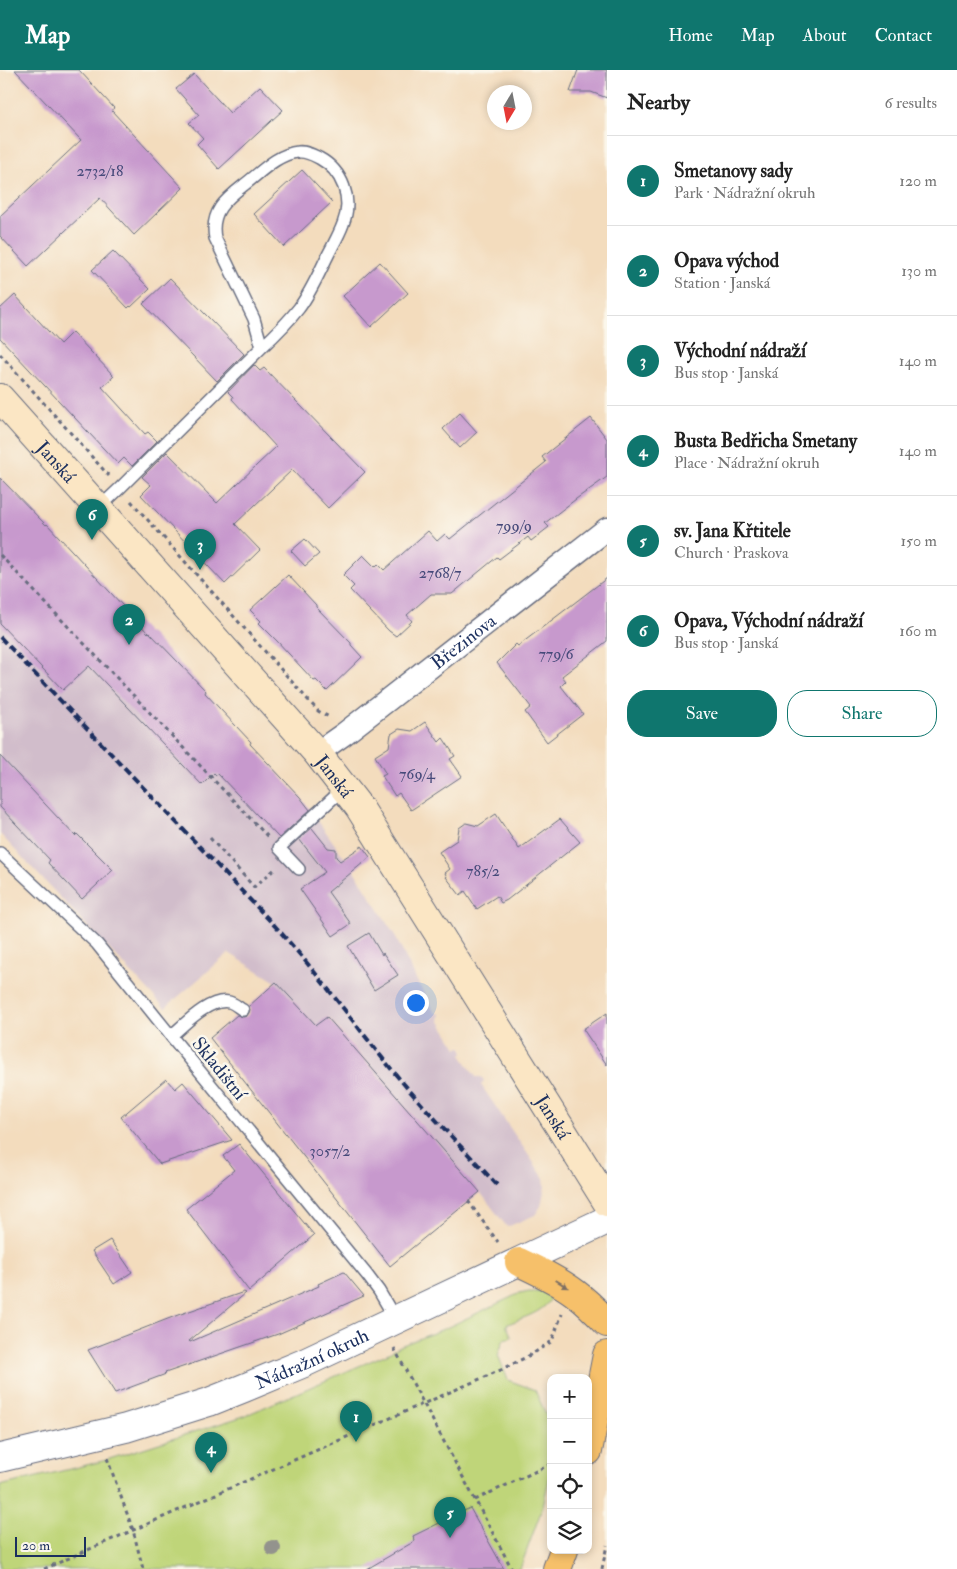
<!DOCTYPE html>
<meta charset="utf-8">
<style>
:root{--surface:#fff;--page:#f6f6f6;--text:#222;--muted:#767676;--line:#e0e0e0;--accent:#0f766e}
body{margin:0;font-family:"IM FELL Double Pica",serif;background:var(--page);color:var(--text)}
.controls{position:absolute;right:15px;bottom:15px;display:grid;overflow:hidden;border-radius:10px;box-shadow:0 2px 8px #0003}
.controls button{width:45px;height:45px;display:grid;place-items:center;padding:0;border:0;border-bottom:1px solid var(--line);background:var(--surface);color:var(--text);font:25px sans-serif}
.compass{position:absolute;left:487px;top:15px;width:45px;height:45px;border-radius:50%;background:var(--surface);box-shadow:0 2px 8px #0003;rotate:190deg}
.scale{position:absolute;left:15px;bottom:12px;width:71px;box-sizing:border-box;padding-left:5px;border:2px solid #1b2f5e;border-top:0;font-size:14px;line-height:18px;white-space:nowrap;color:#1b2f5e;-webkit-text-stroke:4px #fbf7ec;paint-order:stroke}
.you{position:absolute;left:415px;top:932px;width:18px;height:18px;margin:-12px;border:4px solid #fff;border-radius:50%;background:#1a73e8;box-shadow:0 0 0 8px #1a73e833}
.badge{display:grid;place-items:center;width:32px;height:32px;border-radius:50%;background:var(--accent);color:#fff;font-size:16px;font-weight:700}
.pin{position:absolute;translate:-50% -41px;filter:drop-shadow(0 1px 2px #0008)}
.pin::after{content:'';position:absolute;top:26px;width:18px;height:15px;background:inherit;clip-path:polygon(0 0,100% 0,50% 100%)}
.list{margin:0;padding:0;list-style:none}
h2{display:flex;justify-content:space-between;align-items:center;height:65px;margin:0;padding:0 20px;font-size:21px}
h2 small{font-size:16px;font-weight:400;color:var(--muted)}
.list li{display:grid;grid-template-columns:32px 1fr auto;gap:15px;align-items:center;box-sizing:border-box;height:90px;padding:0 20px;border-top:1px solid var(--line)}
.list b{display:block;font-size:19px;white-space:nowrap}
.list p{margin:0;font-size:16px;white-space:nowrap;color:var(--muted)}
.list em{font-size:16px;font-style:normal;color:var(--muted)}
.actions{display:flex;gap:10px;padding:15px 20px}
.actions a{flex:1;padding:11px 0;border:1px solid var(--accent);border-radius:20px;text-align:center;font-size:18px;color:var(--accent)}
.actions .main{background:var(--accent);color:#fff}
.icon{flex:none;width:28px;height:28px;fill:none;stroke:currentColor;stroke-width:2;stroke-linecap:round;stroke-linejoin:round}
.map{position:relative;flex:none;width:607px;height:1499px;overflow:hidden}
header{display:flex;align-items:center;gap:30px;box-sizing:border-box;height:70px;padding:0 25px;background:var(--accent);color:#fff}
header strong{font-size:24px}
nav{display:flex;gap:28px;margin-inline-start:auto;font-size:18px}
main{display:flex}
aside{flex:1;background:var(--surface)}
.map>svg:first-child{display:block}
.industrial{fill:#d1bdcb}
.green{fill:#bfd579;stroke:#6d826c}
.building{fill:#c799cd}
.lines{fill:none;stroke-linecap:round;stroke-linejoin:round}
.service-casing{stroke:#676c7f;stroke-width:14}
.minor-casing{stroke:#676c7f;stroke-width:25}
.tertiary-casing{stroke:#676c7f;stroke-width:30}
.secondary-casing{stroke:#676c7f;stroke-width:30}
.primary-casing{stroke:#676c7f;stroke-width:30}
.path{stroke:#676c7f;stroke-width:3;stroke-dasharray:4 4;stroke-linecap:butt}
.service{stroke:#fff;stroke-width:11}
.minor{stroke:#fff;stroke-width:22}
.tertiary{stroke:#fff;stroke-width:28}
.secondary{stroke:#fbe6c4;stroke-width:28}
.primary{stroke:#f6c06b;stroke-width:28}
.rail{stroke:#1b2f5e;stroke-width:4;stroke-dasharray:8 4;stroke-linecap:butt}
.tree{fill:#93938d}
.oneway{fill:#7e7064}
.labels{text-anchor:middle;stroke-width:5;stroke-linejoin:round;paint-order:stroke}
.number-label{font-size:16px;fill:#464a7a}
.street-label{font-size:19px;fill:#1b2f5e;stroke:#fbf7ec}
</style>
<header>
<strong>Map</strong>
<nav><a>Home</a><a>Map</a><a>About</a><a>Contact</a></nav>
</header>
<main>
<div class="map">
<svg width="607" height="1499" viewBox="0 0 607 1499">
<rect width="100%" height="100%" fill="#fbf7ec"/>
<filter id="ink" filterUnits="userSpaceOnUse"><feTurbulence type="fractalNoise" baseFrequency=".02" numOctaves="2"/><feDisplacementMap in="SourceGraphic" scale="10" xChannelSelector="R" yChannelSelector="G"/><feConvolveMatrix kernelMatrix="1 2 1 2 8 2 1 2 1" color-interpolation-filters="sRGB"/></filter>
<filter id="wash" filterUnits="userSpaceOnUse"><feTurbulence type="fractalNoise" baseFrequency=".0096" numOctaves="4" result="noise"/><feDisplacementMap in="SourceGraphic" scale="20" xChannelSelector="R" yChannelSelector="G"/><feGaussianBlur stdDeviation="1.12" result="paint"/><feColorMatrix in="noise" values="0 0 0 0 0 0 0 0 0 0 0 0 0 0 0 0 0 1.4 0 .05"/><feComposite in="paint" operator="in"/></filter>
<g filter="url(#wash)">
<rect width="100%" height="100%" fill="#f3dcbd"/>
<polygon class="industrial" points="0,408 46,455 47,454 104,515 103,516 147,563 149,562 251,672 250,674 300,727 310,740 359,808 394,864 417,911 435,943 439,943 440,945 439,950 457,978 461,977 463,979 463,983 461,985 476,1007 481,1007 483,1009 484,1011 481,1015 544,1108 545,1116 541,1136 535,1145 507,1157 480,1122 328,947 316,955 276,912 229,883 165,938 0,764"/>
<path class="green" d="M529,1221H540L553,1224C546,1243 523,1247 506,1255L512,1267L504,1269L498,1285L508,1310L535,1320L551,1356V1400L543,1436L520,1499H0V1416L103,1391L244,1346L389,1283L400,1276L446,1258L520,1223Z"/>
<g id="blocks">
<g class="building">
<polygon points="15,0 79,0 114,38 112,41 183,118 134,165 100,128 28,196 0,166 0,146 81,70"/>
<polygon points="578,0 607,0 607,28 591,22 570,22"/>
<polygon points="194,4 230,43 260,16 283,40 219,99 197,74 203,68 189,53 199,45 176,19"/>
<polygon points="302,100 332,132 284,177 254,144"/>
<polygon points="113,181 150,219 131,237 130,236 128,238 92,200"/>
<polygon points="380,192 408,223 371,257 343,226"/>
<polygon points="170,208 244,284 217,311 143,234"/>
<polygon points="15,225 60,274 72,262 114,306 102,317 145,364 148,362 157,371 132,396 124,388 118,394 0,268 0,239"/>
<polygon points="254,295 260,301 264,298 365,402 328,438 292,400 235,454 260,480 225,514 141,425 151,415 142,407 167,382 217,433 276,377 232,329 233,327 228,322"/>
<polygon points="460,343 477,362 460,378 443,359"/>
<polygon points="591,348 607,369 607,407 576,429 545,453 549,457 531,471 528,467 499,489 497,487 452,524 431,524 407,545 412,551 396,566 389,561 350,520 354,516 343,505 363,485 375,497 378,494 384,500 428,461 437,471 445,464 450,469 546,392 542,387"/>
<polygon points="0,408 46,455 47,454 148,563 149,562 206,621 205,623 251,672 250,674 300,727 310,740 279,768 218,704 216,705 214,703 202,715 89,596 63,620 0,554"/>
<polygon points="305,469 319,484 305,496 291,481"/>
<polygon points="288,505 316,535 316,537 351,573 351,575 362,587 327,621 316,610 314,611 277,571 259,553 261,551 250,540"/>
<polygon points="607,508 607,571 562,606 566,611 561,616 583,644 547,672 525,642 531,637 497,593 516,574 518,576"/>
<polygon points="425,652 439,672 443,668 455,686 450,689 462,706 411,740 399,723 395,726 382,706 386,704 375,686 389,677 391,664 399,659 412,661"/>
<polygon points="0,686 75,766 77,764 113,800 82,829 48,793 50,790 0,737"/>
<polygon points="496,744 519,779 560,749 580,772 507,830 501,833 497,826 477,839 465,821 460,825 446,807 447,807 445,803 450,799 439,782 457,770 459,758 466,753 478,756"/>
<polygon points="312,758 328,778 336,779 336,787 340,791 362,776 370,787 328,822 351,854 333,866 300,819 325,802 299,769"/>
<polygon points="369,863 382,885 383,883 398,905 374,920 348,876"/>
<polygon points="276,912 316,955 327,947 480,1122 390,1196 210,968 237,945 243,947 247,946 250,940 249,936"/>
<polygon points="607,943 607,995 583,959"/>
<polygon points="166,1009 175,1019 183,1012 232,1070 160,1094 121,1047"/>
<polygon points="239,1074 314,1165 249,1221 186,1139 234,1100 223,1086"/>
<polygon points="110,1170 132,1202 114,1214 92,1181"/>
<polygon points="344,1202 364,1226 278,1264 165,1303 166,1304 115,1323 88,1280 178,1245 244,1222 246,1223 189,1271 190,1272 319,1216 318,1214"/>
<polygon points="470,1438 504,1499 367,1499 415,1471 413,1466"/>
</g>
</g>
</g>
<g filter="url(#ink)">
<use href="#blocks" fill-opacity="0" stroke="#676c7f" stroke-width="1"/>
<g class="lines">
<g class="service-casing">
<g id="service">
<path d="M99,438L120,418L262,277C275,265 288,252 299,238C311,222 319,203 328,185C333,175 339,165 343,154C353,129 343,101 319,88C313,85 306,81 298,82C277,84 260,103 244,115C225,130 210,142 215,168L254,249L262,277"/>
<polyline points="0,783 97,874 171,966 367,1205 379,1221 396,1250"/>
<polyline points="299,799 279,778 344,718"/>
<path d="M171,966C185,954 209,928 229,932C234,933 239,938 243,940"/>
</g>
</g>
<g class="minor-casing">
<g id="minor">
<path id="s1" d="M317,683L344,664L607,459"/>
</g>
</g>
<g class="tertiary-casing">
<g id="tertiary">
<path id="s2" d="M0,1388L126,1358L209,1332L244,1318L304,1293L607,1150"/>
</g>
</g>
<g class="secondary-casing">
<g id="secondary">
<path id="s3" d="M0,328L317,683L359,737L607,1132"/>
</g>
</g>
<g class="primary-casing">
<g id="primary">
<path d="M519,1192C538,1201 558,1210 575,1223C587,1232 597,1242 607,1253"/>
<polyline points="588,1381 607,1285"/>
<polyline points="557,1499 564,1480"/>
</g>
</g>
<g class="path">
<polyline points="0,284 109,406"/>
<polyline points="131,431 318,641 329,647"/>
<polyline points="0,485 268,767"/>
<polyline points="210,768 254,817 275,799"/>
<polyline points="468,1131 498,1172"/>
<polyline points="394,1278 512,1499"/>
<polyline points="107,1388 133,1460 143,1499"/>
<polyline points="475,1430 551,1394"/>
<polyline points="44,1499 503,1299 534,1283 552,1271 562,1244"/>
<polyline points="602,1499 607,1475"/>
</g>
<use href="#service" class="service"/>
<use href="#minor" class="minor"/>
<use href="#tertiary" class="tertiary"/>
<use href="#secondary" class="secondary"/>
<use href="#primary" class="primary"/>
<path class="rail" d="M0,567L275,856C315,900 350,948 388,995C422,1037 461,1076 498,1116"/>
</g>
<circle class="tree" cx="273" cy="1478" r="8"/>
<defs><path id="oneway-solid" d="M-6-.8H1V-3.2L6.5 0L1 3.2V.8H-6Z" transform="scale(1.25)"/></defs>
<use class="oneway" href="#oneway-solid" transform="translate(562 1214) rotate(32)"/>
</g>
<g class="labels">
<g class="number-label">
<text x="100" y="106">2732/18</text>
<text x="514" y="461">799/9</text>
<text x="440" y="508">2768/7</text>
<text x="556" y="589">779/6</text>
<text x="417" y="709">769/4</text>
<text x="483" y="806">785/2</text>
<text x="330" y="1086">3057/2</text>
</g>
<g class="street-label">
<text dy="7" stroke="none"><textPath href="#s3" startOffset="85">Janská</textPath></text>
<text dy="7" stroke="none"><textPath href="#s1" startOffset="184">Březinova</textPath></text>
<text dy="7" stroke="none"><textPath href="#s3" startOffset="505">Janská</textPath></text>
<text transform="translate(220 998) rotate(51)" y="7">Skladištní</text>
<text dy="7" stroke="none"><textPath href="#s3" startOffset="910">Janská</textPath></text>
<text dy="7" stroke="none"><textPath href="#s2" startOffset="328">Nádražní okruh</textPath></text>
</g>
</g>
</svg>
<div class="controls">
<button>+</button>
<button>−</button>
<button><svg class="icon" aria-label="locate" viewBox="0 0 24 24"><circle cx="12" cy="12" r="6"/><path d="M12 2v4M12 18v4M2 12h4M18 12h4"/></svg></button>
<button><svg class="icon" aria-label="layers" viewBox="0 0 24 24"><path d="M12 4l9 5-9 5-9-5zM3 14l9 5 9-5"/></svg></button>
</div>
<svg class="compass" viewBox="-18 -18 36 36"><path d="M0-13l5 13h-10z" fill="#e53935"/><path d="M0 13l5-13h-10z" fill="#767676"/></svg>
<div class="scale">20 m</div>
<div class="you"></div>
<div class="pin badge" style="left:356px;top:1372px">1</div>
<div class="pin badge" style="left:129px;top:575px">2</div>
<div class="pin badge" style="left:200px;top:500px">3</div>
<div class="pin badge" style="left:211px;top:1403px">4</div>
<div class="pin badge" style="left:450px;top:1468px">5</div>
<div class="pin badge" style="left:92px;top:470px">6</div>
</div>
<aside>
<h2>Nearby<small>6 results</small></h2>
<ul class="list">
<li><span class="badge">1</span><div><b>Smetanovy sady</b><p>Park · Nádražní okruh</p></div><em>120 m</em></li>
<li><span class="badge">2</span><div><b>Opava východ</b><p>Station · Janská</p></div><em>130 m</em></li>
<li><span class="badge">3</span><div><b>Východní nádraží</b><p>Bus stop · Janská</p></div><em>140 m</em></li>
<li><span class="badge">4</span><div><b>Busta Bedřicha Smetany</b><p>Place · Nádražní okruh</p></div><em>140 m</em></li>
<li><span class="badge">5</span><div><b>sv. Jana Křtitele</b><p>Church · Praskova</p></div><em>150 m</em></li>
<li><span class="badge">6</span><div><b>Opava, Východní nádraží</b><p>Bus stop · Janská</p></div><em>160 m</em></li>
</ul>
<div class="actions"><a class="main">Save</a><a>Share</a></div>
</aside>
</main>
